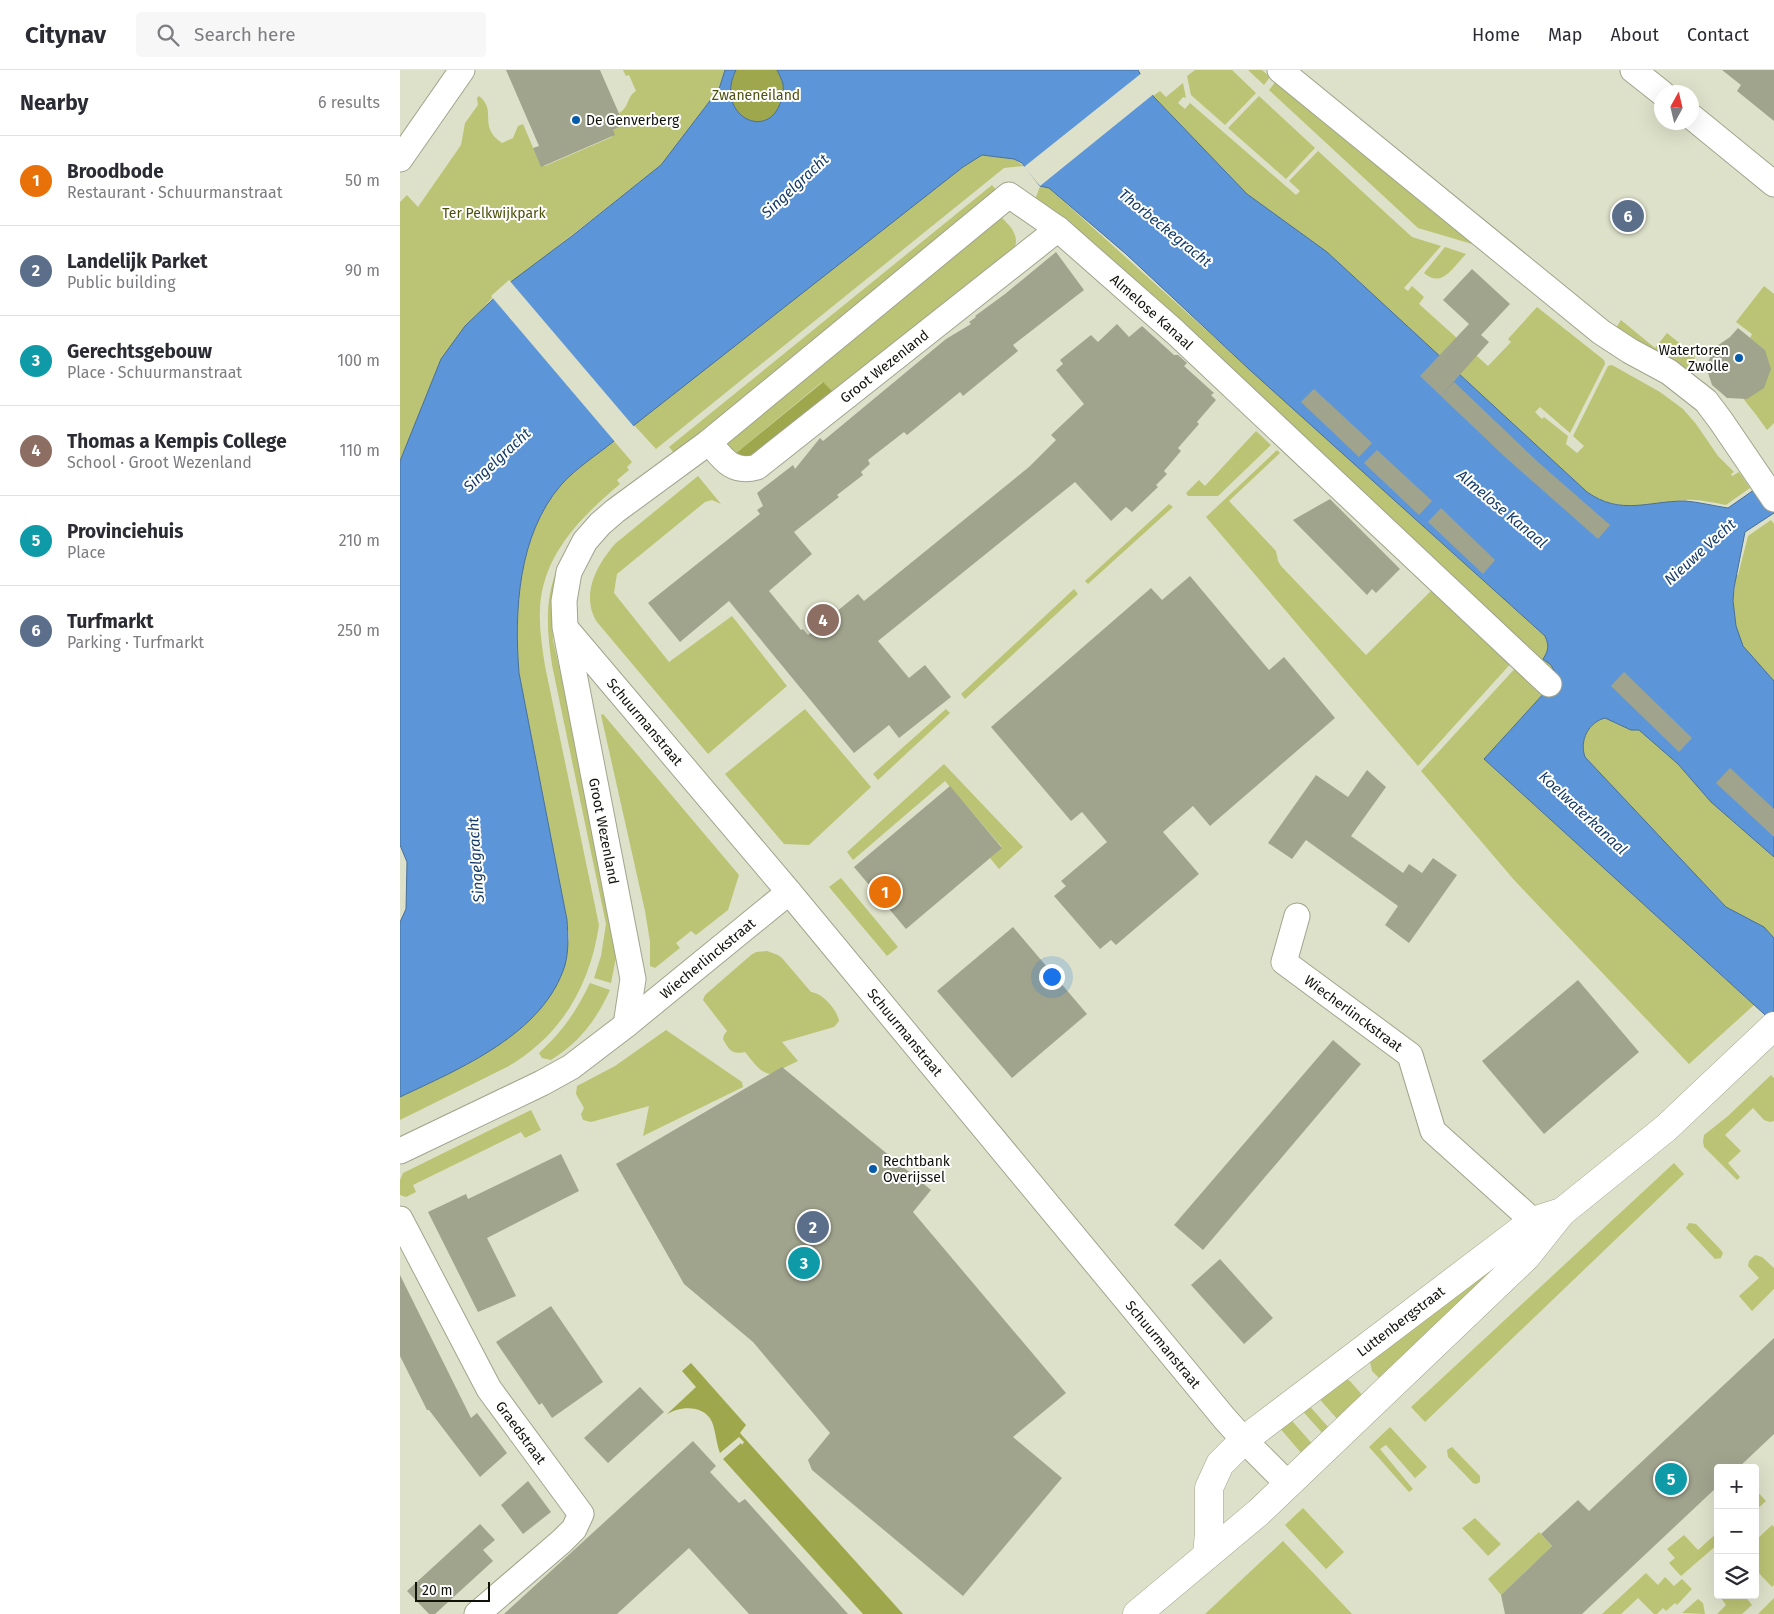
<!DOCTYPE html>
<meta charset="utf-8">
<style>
:root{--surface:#fff;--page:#f7f7f7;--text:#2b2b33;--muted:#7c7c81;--line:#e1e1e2;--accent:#0b8043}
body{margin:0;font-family:"Fira Sans",sans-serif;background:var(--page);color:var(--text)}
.controls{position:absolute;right:15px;bottom:15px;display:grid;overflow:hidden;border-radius:5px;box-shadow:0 5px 20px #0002}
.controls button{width:45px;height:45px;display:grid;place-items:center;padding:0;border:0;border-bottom:1px solid var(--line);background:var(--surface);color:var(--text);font:25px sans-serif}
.compass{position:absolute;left:1254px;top:15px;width:45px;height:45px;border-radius:50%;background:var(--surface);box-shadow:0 5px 20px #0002;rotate:8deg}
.scale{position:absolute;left:15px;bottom:12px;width:75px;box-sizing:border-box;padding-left:5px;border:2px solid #11120a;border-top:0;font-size:14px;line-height:18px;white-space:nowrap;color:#11120a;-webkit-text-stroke:4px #fff;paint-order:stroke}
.you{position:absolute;left:651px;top:906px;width:18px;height:18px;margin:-12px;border:4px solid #fff;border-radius:50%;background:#1a73e8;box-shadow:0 0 0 8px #1a73e833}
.badge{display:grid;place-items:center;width:32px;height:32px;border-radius:50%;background:var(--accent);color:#fff;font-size:16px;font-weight:700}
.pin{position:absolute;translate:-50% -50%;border:2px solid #fff;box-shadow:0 1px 5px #0006}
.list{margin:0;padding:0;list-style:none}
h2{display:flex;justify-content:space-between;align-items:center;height:65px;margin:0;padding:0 20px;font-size:21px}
h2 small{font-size:16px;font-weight:400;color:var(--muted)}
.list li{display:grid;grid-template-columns:32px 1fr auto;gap:15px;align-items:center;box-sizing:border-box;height:90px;padding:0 20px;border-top:1px solid var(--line)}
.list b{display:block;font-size:19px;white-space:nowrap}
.list p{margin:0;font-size:16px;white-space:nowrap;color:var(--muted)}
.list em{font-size:16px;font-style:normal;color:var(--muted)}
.icon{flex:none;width:28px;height:28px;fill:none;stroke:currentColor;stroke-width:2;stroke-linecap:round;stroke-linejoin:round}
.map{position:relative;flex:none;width:1374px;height:1544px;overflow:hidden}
header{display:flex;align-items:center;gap:30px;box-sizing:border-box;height:70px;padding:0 25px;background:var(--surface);border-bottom:1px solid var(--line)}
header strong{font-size:24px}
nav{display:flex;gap:28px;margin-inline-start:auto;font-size:18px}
.search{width:350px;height:45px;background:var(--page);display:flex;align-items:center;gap:12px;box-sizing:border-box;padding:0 18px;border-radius:5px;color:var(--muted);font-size:19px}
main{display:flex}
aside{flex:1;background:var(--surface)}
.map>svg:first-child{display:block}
.green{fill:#bbc374}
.forest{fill:#9fa74c}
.water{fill:#5d96d8;stroke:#466e9a}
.pier{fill:#dee1c9}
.building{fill:#a1a48d}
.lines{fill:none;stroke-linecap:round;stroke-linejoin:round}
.street-casing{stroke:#a1a48d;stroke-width:27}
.secondary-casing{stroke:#a1a48d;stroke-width:29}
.street{stroke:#fff;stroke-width:25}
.secondary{stroke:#fff;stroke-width:28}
.poi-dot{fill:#065caa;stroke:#fff;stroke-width:2}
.labels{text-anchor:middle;stroke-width:4;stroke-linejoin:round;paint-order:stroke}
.park-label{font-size:14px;fill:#4d520c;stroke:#fff}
.poi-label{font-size:14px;fill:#11120a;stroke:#fff;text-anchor:start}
.street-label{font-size:14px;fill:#11120a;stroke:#fff}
.water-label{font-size:15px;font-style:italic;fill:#153d68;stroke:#fff}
</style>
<header>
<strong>Citynav</strong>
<div class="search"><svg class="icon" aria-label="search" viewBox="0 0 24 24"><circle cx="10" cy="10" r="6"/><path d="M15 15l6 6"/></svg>Search here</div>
<nav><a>Home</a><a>Map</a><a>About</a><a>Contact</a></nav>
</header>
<main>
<aside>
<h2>Nearby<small>6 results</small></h2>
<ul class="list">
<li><span class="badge" style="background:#e8710a">1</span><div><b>Broodbode</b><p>Restaurant · Schuurmanstraat</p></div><em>50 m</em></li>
<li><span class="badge" style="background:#5c6f8a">2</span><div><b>Landelijk Parket</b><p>Public building</p></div><em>90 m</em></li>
<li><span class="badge" style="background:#0f9aa8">3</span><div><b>Gerechtsgebouw</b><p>Place · Schuurmanstraat</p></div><em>100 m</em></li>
<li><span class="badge" style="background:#8d6e63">4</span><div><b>Thomas a Kempis College</b><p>School · Groot Wezenland</p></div><em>110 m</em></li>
<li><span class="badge" style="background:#0f9aa8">5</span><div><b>Provinciehuis</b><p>Place</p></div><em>210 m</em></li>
<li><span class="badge" style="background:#5c6f8a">6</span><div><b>Turfmarkt</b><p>Parking · Turfmarkt</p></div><em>250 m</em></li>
</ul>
</aside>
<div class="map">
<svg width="1374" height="1544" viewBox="0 0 1374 1544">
<rect width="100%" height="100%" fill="#dee1c9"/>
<g class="green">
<path d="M223,0H325L319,19L261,95L92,228L41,289L0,391V132L7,125L18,137L61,75L65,53L78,35L77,28L79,26C98,41 77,56 102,73L113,68L118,56L123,54L140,94L145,96L212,67L213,60L221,56L223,52L219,43C229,38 227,26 236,21L229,5L226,6Z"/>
<polygon points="795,0 832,0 856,23 825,55 791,25 787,6"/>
<polygon points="848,0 862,0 870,7 864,15"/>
<polygon points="876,11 1073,172 1072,174 1018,158 869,20"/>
<path d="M783,13L786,28L783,27L778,33L785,39L790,33L896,125L900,121L889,111L918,81L1012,167L1041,176L1004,218L1008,221L1012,216L1024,227L1019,234L1088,296L1111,272L1108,269L1137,237L1204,290L1205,294L1170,363L1140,337L1135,342L1142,349L1144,347L1168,366L1166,374L1177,383L1184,376L1173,366L1208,296L1212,295L1260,322L1283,339L1296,354L1318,386L1334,402L1331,404L1332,406L1339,402L1350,418L1326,435C1315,433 1297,429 1287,430C1253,434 1218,444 1187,422L927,182L847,124L753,26L760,21L766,27Z"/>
<polygon points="859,26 915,78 886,109 828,58"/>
<polygon points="582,85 614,89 624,96 604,98 256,379 234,355 563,97"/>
<polygon points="592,115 597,121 544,167 274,383 269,377"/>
<path d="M640,116L649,118L1145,566C1149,575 1149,580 1143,589L1151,595L1156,604L635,130Z"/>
<path d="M598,144C608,154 621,164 614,179L436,325L422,312L335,384L321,375Z"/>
<path d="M1045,177L1066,184C1053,197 1042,219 1024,203Z"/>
<polygon points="1364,216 1374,224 1374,353 1367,360 1357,346 1338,322 1365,280 1350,268 1352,264 1336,252"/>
<polygon points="1221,250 1255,278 1267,263 1293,284 1295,283 1293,304 1216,258"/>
<polygon points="856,361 871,375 818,426 788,426 786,423 799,410 805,416"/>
<path d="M214,371L232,392L227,397L229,400L217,410L220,414C181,447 143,484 140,538C139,557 142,577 145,596L199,855C190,916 161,966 107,997L0,1050V1027L53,1001L94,978L137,942L167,880L169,867L167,850L119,603C114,541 118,465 161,415C176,398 197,385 214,371Z"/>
<polygon points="877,380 880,383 829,431 876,481 878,491 881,496 966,585 1035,517 1114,590 1018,696 806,447"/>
<path d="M298,406L321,434L312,430L305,432L217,504L214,523L269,592L332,546L387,616L308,684L197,552C180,525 197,494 216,473Z"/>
<polygon points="769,434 773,437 688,514 685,511"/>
<polygon points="1371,450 1374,454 1374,611 1343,576 1339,567 1336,556 1333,531 1336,505 1338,505 1348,466"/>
<path d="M158,497L151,529L153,570L216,847L217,882L211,913L194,908L201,886L206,854L152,595C147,561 144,530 158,497Z"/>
<polygon points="674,519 678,524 565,629 561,624"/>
<polygon points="1119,594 1146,621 1084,689 1354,935 1289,994 1115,811 1021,701"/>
<polygon points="405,639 471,717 409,775 384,774 325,704"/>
<polygon points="546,639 550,643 478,710 473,704"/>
<polygon points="203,644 339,805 328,840 296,865 291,861 276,873 280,878 255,898 250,896 250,872 245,841 201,645"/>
<path d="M1205,648L1231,660H1239L1278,694L1311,732L1374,787V868L1364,857L1326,837L1185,687C1179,670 1189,652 1205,648Z"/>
<polygon points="544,694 623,777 599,799 590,788 602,777 545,711 453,790 447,782"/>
<polygon points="441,808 498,877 487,886 429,817"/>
<path d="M367,881L378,885L382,888L411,922C422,923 437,939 439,951L434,957L382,972L398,991L371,1004C360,1004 352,990 345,982C332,985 329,980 323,969L324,965L327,961L303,930L305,925L351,885L356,882Z"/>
<path d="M190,913L210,920C196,950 180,972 151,990L142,988L139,983C162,962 176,942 190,913Z"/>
<polygon points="266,960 342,1012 343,1017 243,1066 249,1036 191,1052 183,1050 181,1044 184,1038 176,1024 177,1016 215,996"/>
<polygon points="1371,1005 1374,1008 1374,1051 1370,1052 1364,1050 1353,1038 1325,1065 1341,1081 1328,1093 1340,1107 1337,1110 1304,1077 1303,1072 1304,1065 1328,1046"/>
<polygon points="131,1040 141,1060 125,1068 121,1062 13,1115 16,1122 6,1127 0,1125 0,1110 3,1103"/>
<polygon points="1274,1093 1284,1104 1025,1352 1011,1337"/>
<polygon points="1289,1153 1296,1154 1321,1180 1323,1183 1321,1188 1315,1189 1286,1158"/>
<polygon points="1127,1178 980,1309 972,1301 970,1292 1084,1198"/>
<polygon points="1355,1185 1362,1187 1374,1198 1374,1219 1352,1241 1339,1226 1359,1208 1348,1196 1349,1191"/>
<polygon points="945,1308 950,1311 963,1326 939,1351 915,1324"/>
<polygon points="905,1331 930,1359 925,1366 897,1335"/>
<polygon points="886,1344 914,1376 902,1384 878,1356"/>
<polygon points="990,1357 1027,1397 1015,1408 986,1375 980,1379 1013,1419 1009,1422 969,1377"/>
<polygon points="1052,1377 1080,1406 1080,1412 1076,1414 1073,1413 1048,1387 1047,1380"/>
<polygon points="1355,1419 1366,1431 1355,1441"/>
<polygon points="903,1438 944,1482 926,1499 885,1455"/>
<polygon points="1075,1448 1101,1474 1088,1486 1062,1458"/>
<polygon points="1372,1455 1374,1457 1374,1515 1372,1517 1355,1499 1355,1471"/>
<polygon points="1139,1462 1152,1476 1101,1525 1088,1509"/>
<polygon points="1318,1462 1318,1474 1281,1506 1269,1493 1275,1488 1267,1479 1284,1465 1298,1480"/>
<polygon points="883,1471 952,1544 805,1544"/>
<polygon points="1246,1503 1258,1515 1265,1507 1274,1516 1282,1509 1292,1519 1277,1535 1275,1533 1266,1541 1263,1538 1257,1544 1254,1544 1238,1528 1221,1544 1202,1544"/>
<polygon points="1324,1525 1344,1525 1352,1535 1342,1544 1317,1544 1326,1535 1321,1528"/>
<polygon points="1374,1528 1374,1544 1358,1544"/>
<polygon points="1298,1529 1303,1533 1305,1544 1282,1543"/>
</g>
<g class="forest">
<path d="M336,0H377C379,4 382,10 383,14C384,20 382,29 380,34C366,72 313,44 336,0Z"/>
<polygon points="423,312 436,325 350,390 335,384"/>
<path d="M291,1293L346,1355L340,1363L503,1544H463L323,1389L341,1373L342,1375L344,1372L339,1367L320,1383C316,1373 316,1362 312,1352C304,1334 279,1336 266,1345L296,1317L282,1301Z"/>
</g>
<path class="water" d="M325,0H336C314,43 365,72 380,34C382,29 384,20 383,14C382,10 379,4 377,0H738L753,26L847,124L927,182L1187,422C1221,446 1248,431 1285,431C1299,432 1314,436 1328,438L1374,406V443L1345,462L1334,518L1333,531L1336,556L1343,576L1374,611V787L1311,732L1278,694L1239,660H1231L1205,648C1189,652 1179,670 1185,687L1326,837L1364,857L1374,868V953L1084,689L1146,621L1156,604L1151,595L1143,589C1149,580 1149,575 1145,566L851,301L726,184L649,118L640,116L622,93L614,89L582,85L563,97L214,371C197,385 176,398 161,415C118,465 114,541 119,603L167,850C168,865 169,880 165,895C144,964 59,999 0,1027V852L6,839L7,792L0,775V391L41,289L65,256L112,211L172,166L261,95L319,19Z"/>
<g class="pier">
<polygon points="743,2 755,23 640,116 624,97"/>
<polygon points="109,210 235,358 216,373 91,226"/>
</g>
<g class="building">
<polygon points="106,0 200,0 224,55 213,60 215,65 141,97 133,78 139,76"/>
<polygon points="1322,0 1374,0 1374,51 1337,21 1341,15"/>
<polygon points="656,182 684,220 613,275 618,281 563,326 560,322 507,365 504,362 468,390 470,394 461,402 463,405 437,425 439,427 394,462 412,484 369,521 401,560 403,559 408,565 458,524 464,531 629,397 656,370 651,365 684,334 656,300 663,294 660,290 691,265 698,272 717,254 729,267 742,256 774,285 778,285 787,293 784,296 814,323 811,325 816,330 797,352 799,354 778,378 781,381 764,401 767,404 756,415 758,417 732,442 726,437 711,451 675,412 478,571 509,608 525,595 551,627 499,668 489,655 454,683 329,531 280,572 248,533 360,444 357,440 363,436 357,423 393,395 395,399 420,368 423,371 546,269 571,254 569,252 576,247 575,246 605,224"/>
<polygon points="1072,199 1110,234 1081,265 1089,272 1041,326 1020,306 1069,254 1043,230"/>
<polygon points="1338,258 1365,280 1371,299 1364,318 1347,329 1327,328 1312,315 1306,297 1314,278 1330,267"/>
<polygon points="1054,312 1139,393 1210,455 1198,469 1104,386 1041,326"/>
<polygon points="914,319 972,373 959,387 901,332"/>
<polygon points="977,380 1032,431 1019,445 964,393"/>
<polygon points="930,429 1000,499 976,523 972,519 967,525 893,450"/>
<polygon points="1041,438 1095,490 1083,504 1028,452"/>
<polygon points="790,506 869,600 884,587 935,648 810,756 793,736 763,762 799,804 716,875 711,870 700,879 654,826 666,816 661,811 707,772 682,742 671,751 591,657 751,518 762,530"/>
<polygon points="1224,602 1292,668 1279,682 1211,616"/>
<polygon points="1330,698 1374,739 1374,767 1316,713"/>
<polygon points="967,700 986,717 951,766 1003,803 1009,794 1022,803 1033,788 1057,805 1009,873 985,855 998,836 906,770 892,789 868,773 916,705 948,727"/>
<polygon points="550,716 602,778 506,859 454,797"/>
<polygon points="613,857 687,944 612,1008 537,921"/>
<polygon points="1178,910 1239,982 1144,1064 1082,991"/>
<polygon points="933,970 961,994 803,1180 774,1155"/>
<polygon points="382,997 531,1120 513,1142 666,1323 613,1367 662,1408 563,1526 412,1400 408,1390 430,1363 353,1272 284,1214 216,1094"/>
<polygon points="161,1084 179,1121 87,1168 116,1226 78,1242 28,1142 66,1124 68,1129"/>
<polygon points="820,1189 873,1248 844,1274 791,1215"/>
<polygon points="0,1205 71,1348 77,1343 107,1383 80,1407 29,1340 27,1340 0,1286"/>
<polygon points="151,1236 203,1312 152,1348 142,1333 139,1335 96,1272"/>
<polygon points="1374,1268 1374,1364 1338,1398 1318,1398 1318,1416 1182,1544 1105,1544 1101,1525 1152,1476 1141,1464 1178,1430 1189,1441"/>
<polygon points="240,1317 264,1342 208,1393 184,1368"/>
<polygon points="293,1371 316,1396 310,1402 339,1433 345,1429 448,1544 349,1544 289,1478 217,1544 104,1544"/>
<polygon points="128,1411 151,1442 123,1464 101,1435"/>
<polygon points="80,1454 95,1470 83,1480 93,1491 35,1544 29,1544 7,1521"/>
</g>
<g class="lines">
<g class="street-casing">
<g id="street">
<polyline points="880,0 1201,262 1230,281 1269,302 1306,331 1321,351 1374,429"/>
<polyline points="1233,0 1262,23"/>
<polyline points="1292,47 1374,114"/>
<polyline points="0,89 62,0"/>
<path id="s1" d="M309,372C323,389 332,404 357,397L658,159"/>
<path id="s2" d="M168,561L389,822L825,1349L844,1370L888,1414"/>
<path id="s3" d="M897,846L884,892L1010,985L1033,1061L1133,1151"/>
<path id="s4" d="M226,955L233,909L165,557L164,531L169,502L185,471L200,454L215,441L309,372L609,125L658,159L775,262L1149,614"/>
<path id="s5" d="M0,1081L142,1013L171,997L226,955L389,822"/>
<path id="s6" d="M0,1149L89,1319L181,1444L174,1459L162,1471L77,1544"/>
</g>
</g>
<g class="secondary-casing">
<g id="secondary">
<path id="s7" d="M807,1485L809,1463V1418L820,1394L844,1370L1133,1151L1158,1143"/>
<polyline points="737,1544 859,1442 1126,1187 1162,1142 1266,1058 1374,956"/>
</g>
</g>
<use href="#street" class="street"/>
<use href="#secondary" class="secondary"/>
</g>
<g class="poi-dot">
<circle cx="176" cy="50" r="5"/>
<circle cx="1339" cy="288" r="5"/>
<circle cx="473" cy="1099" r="5"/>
</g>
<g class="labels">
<g class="park-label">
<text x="356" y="30">Zwaneneiland</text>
<text x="94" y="148">Ter Pelkwijkpark</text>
</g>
<g class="poi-label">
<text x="186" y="55">De Genverberg</text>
<text x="1329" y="285" text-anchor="end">Watertoren<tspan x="1329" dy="16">Zwolle</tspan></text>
<text x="483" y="1096">Rechtbank<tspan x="483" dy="16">Overijssel</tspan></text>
</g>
<g class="street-label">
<text dy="5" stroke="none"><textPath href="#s4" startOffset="1228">Almelose Kanaal</textPath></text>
<text dy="5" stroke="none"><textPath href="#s1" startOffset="221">Groot Wezenland</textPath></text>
<text dy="5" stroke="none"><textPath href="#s2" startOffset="119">Schuurmanstraat</textPath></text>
<text transform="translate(204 761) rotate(79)" y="5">Groot Wezenland</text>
<text dy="5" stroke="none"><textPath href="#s5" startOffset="365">Wiecherlinckstraat</textPath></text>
<text dy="5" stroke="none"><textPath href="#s3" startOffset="134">Wiecherlinckstraat</textPath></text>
<text dy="5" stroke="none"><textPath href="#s2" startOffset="524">Schuurmanstraat</textPath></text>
<text dy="5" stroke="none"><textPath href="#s7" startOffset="324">Luttenbergstraat</textPath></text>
<text dy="5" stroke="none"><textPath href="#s2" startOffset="929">Schuurmanstraat</textPath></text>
<text dy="5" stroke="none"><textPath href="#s6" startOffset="246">Graedstraat</textPath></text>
</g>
<g class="water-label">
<text transform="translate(395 116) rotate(-43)" y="5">Singelgracht</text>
<text transform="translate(765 158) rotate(39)" y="5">Thorbeckegracht</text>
<text transform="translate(97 390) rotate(-43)" y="5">Singelgracht</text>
<text transform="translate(1102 439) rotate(40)" y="5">Almelose Kanaal</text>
<text transform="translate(1300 482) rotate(-42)" y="5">Nieuwe Vecht</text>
<text transform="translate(1183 743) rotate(43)" y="5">Koelwaterkanaal</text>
<text transform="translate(76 790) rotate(-94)" y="5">Singelgracht</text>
</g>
</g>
</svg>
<div class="controls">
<button>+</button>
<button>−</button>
<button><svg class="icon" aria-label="layers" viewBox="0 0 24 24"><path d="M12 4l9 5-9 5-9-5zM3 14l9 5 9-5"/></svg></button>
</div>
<svg class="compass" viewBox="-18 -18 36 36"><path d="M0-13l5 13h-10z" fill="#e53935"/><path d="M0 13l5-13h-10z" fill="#7c7c81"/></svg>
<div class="scale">20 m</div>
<div class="you"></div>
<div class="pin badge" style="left:485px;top:822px;background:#e8710a">1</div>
<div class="pin badge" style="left:413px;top:1157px;background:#5c6f8a">2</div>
<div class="pin badge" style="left:404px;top:1193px;background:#0f9aa8">3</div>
<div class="pin badge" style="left:423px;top:550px;background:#8d6e63">4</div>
<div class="pin badge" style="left:1271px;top:1409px;background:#0f9aa8">5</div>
<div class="pin badge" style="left:1228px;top:146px;background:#5c6f8a">6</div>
</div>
</main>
